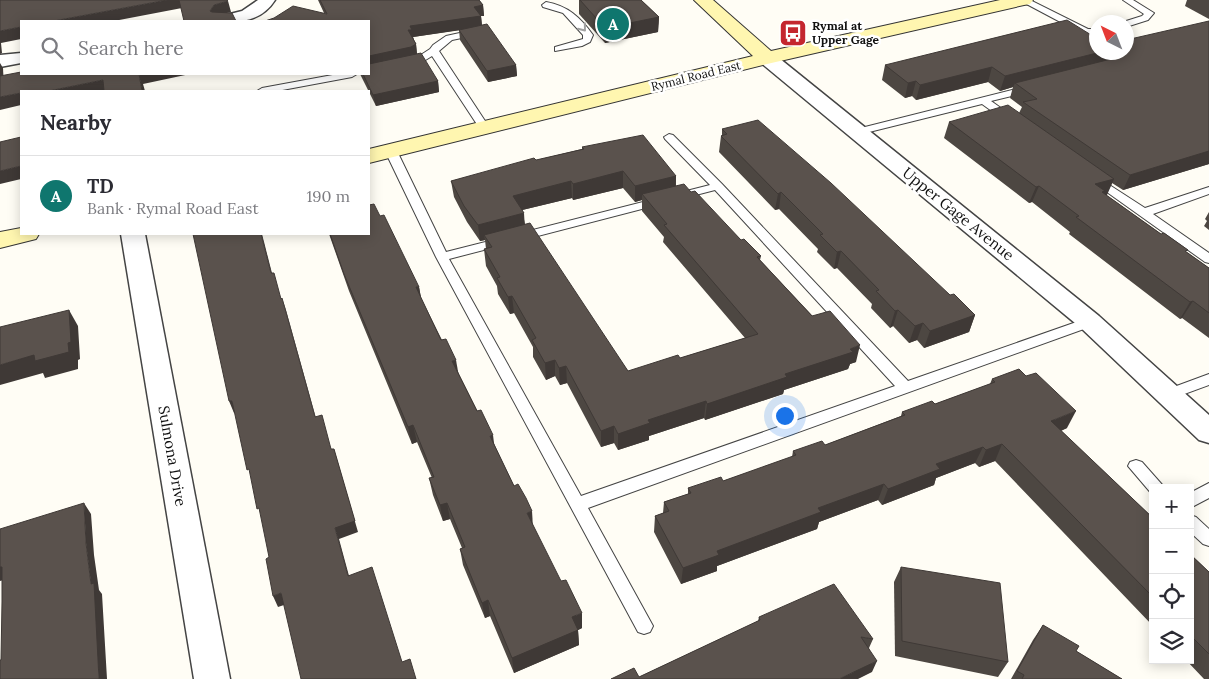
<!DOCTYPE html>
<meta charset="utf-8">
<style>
:root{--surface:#fff;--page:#f7f7f7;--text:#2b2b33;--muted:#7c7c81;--line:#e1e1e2;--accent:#0f766e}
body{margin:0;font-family:Lora,serif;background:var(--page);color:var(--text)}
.controls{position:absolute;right:15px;bottom:15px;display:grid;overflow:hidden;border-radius:0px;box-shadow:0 2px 12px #0003}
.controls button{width:45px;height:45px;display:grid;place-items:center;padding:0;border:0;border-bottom:1px solid var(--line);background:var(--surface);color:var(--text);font:25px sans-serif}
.compass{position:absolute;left:1089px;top:15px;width:45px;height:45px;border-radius:50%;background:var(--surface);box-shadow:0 2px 12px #0003;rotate:318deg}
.you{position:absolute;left:784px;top:415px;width:18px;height:18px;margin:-12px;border:4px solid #fff;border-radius:50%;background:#1a73e8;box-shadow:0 0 0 8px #1a73e833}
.badge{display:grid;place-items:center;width:32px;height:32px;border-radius:50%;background:var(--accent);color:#fff;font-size:16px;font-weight:700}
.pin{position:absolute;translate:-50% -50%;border:2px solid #fff;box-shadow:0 1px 5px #0006}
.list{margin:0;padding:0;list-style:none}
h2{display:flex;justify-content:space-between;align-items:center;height:65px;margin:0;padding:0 20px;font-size:21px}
h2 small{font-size:16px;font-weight:400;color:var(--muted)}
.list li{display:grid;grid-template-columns:32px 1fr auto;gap:15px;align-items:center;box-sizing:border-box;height:80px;padding:0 20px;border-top:1px solid var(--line)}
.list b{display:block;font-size:19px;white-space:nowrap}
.list p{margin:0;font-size:16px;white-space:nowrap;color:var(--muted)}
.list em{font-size:16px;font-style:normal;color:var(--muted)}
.icon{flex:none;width:28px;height:28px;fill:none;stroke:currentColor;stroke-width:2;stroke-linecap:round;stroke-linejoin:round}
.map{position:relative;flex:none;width:1209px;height:679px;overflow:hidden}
.search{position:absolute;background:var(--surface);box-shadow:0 2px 12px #0003;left:20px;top:20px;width:350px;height:55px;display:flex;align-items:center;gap:12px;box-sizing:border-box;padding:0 18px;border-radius:0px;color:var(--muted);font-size:19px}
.panel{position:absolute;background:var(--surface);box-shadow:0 2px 12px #0003;left:20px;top:90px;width:350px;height:145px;border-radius:0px}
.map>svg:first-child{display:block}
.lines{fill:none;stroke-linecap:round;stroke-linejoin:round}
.service-casing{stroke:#444;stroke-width:2}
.minor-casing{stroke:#444;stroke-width:3}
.secondary-casing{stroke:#333;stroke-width:2}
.service{fill:#fff;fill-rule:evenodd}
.minor{fill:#fff;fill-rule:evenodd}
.secondary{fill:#fff6b0;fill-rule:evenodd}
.wall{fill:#4d4742;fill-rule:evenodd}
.shaded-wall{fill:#3f3936}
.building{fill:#5a524d;stroke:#3f3936}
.oneway{stroke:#a0a0a0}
.labels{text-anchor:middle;stroke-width:5;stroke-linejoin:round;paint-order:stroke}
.far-poi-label{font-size:12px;font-weight:bold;fill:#111;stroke:#fff;text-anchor:start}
.far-street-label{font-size:12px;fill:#111;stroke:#fff}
.street-label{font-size:15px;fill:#111;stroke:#fff}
</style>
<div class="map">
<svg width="1209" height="679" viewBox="0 0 1209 679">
<rect width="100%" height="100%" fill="#fffdf5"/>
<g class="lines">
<g class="service-casing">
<g id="service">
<polygon points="1019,0 1030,0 1088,29 1096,29 1096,35 1083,34"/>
<polygon points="1123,0 1133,0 1154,13 1148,20 1126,27 1126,22 1123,22 1142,16 1144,14"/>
<path d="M546,2C568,6 580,17 593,35L590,42L582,46L555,51V47L583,39V35L563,13L543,7L542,5Z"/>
<polygon points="478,29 483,32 481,34 452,40 439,51 489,127 488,129 480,129 432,56 419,64 369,74 368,74 369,68 413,60 430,49 433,45 446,36"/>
<polygon points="338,74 357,74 352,77 277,91 257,91 262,88"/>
<polygon points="1028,86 1033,89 1032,91 991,101 1015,118 1016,120 1015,122 1007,122 982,104 857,135 852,132 853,130"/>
<path d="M669,134L673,135L722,184L908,381L1085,319H1095L1097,322L1095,325L588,508L653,626L650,632L644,634L638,632L436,257L385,151L391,148L397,151L446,252L710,185L665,139L664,137ZM715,190L895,386L581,496L449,259Z"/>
<polygon points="1094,175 1145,208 1209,187 1209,194 1153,214 1209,253 1209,263 1205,262 1090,180 1088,178"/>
<polygon points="1209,374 1209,385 1168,400 1163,399 1161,395 1163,391"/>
<polygon points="1136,460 1142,462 1165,488 1153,488 1151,493 1128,466 1130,462"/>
<polygon points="1209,483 1209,498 1190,508 1190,493"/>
<polygon points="1190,515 1196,517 1209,529 1209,546 1203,544 1190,532"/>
</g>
</g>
<g class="minor-casing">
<g id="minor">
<path d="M258,0H275C261,22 239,23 215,21L218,17L242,11Z"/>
<polygon points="767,52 774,54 1099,316 1209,415 1209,443 1199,440 1081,328 760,62 758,58 760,54"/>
<polygon points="21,53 21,63 0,67 0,55"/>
<polygon points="121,234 145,234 230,679 194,679"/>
</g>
</g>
<g class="secondary-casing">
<g id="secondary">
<polygon points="694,0 713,0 771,51 1000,0 1033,0 1030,4 1024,5 767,64 369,163 369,149 753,56"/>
<polygon points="21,228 21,234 39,234 36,239 0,248 0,232"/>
</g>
</g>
<use href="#service" class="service"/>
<use href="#minor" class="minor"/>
<use href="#secondary" class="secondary"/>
</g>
<g class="wall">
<polygon points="318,0 479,0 483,5 484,16 481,16 482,25 516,65 517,76 488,82 460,40 459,30 413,37 414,40 416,44 417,54 438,81 439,92 376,106 360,74 369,74 369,21 324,13"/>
<polygon points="579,0 641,0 659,17 658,32 605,43 579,14"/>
<polygon points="1187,0 1209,0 1209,19 1185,6"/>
<polygon points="1209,21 1209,164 1123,190 1112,183 1106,195 1209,268 1209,338 1182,318 1180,319 1069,234 1070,232 1032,202 1029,203 944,138 949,122 1019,113 1022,107 1010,98 1013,87 1000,91 988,82 916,100 912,96 905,98 882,80 885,65 1096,52 1126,52"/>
<polygon points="722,129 950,295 975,315 969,332 924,348 917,340 909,343 893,326 890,328 871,308 872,304 837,268 834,269 817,252 818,249 779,209 775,210 719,152 721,136 722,135"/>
<path d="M582,147L676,176V186L691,192L741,240L761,256L760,260L856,362L850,364L848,369L784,390L783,394L705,420L704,418L649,436V440L618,450L614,443L601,447L567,383L560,385L555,376L546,380L533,357V347L514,313L510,314L498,294L497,286L486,266L484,249H486L485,240L480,241L467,222L454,197L451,181L582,149ZM623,188L635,202L642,200V211L664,237L663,242L745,338L680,358L628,371L525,224L522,210L572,198L573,200Z"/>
<polygon points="1209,212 1209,230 1204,226 1207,221 1205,219"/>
<polygon points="329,234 369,234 419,287 421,298 495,446 582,628 578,630 579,645 514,673 490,616 485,618 463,565 460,549 462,548 450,519 443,521 433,495 429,478 432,478 417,442 412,444 349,291"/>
<polygon points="992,379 1067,428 1061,431 1153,518 1153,626 995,461 979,467 975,463 936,478 934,485 882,505 878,500 819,522 817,529 717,566 717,571 681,584 654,532 655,516 663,513 664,502 688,494 688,488 723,481 792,457 793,451 825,445 901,416 902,412 935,404 990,384"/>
<polygon points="1190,554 1209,572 1209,679 1204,679 1186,660 1190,660"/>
<polygon points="901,567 1008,662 998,677 895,656 894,582"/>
<polygon points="759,617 873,639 869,648 872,672 639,677 758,621"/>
<polygon points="1043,625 1076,651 1122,679 1011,679 1033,640"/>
</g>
<g class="shaded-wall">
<polygon points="167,0 180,0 182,8 114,21 54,21"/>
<polygon points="228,1 231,12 218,15 213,21 210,11 214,5"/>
<polygon points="483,5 484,16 481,16 482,27 413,37 414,41 408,30 410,26 474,7"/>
<polygon points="659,17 658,32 605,43 605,28"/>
<polygon points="21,27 21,39 1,43 2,53 0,54 0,31"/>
<polygon points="416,44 417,55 369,67 369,56"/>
<polygon points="1101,52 1118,52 1114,62 1015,83 1013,87 1000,91 1005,76"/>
<polygon points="0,63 3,68 4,88 0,80"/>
<polygon points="516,65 517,76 488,82 487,71"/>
<polygon points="992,67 988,82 916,100 920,85"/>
<polygon points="139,74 190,74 143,84 145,91 142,91"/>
<polygon points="103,80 107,91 49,91"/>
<polygon points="438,81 439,92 376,106 373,95"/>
<polygon points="916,81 912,96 905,98 908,83"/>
<polygon points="21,93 21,105 0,110 0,97"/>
<polygon points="1209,151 1209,164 1123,190 1130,175"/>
<polygon points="21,166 21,179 0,184 0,171"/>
<polygon points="623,171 623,188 573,200 573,184"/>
<polygon points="676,176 675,192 642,194 642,200 635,202 635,186"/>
<polygon points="1114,179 1107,195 1103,196 1095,184"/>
<polygon points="571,181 572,198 514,212 513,196"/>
<polygon points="1039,186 1032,202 1029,203 1036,187"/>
<polygon points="781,192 779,209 775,210 778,194"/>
<polygon points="524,213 525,230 484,235 485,240 480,241 478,225"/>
<polygon points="261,234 262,234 275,285 271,273"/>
<polygon points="841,251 837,268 834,269 837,252"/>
<polygon points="416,287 419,287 422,303"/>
<polygon points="512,296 514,313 510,314 508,297"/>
<polygon points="282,298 286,310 319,429 315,417"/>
<polygon points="1193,301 1182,318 1180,319 1190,302"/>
<polygon points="69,310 78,326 80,359 78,360 78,369 45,378 43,373 0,385 0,365 68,343"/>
<polygon points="898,310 893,326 890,328 895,311"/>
<polygon points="975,315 969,332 924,348 930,331"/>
<polygon points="923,323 917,340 909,343 915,326"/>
<polygon points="860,345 856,362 850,364 848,369 784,390 783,394 705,420 707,404"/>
<polygon points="456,360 459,377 452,361"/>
<polygon points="555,360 555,376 546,380 545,363"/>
<polygon points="566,366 567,383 560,385 559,368"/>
<polygon points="229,401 232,401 237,412 234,413"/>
<polygon points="706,401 704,418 649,436 649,440 618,450 618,434 648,420"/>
<polygon points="1076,411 1067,428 1042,438 1051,421"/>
<polygon points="413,425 417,442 412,444 408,427"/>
<polygon points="614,426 614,443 601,447 601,431"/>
<polygon points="493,435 495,451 490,436"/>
<polygon points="1002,444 995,461 979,467 986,450"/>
<polygon points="983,447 975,463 936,478 934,485 882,505 888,489 936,464"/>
<polygon points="334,449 358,532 339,539 352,587 348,576 335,528"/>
<polygon points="884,484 878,500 819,522 817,529 717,566 717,571 681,584 683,568 717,551 818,508"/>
<polygon points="84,503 91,514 94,555 99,590 102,594 107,679 99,679 91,584 86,543"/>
<polygon points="447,503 450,519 443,521 440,505"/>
<polygon points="532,511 533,528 527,513"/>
<polygon points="0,567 2,567 11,578 0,581"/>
<polygon points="281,593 287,604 278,607 273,596"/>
<polygon points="488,600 490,616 485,618 482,603"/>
<polygon points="582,613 582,628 576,631 578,630 579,645 514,673 512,658 572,617"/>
<polygon points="877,661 872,672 858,679 839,679"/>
</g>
<g class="building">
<polygon points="0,0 167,0 54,21 21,21 21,27 0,31"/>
<polygon points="179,0 227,0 228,1 214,5 210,11 212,12 232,13 236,21 184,21"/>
<polygon points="320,0 479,0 483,5 474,7 481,16 410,26 412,30 408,30 416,44 411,47 369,56 369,21 265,21 274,18 293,6 327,14"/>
<polygon points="580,0 641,0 659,17 605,28"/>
<polygon points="1067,20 1096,38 1096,52 1101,52 1005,76 992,67 920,85 916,81 908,83 885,65"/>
<polygon points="1209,21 1209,151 1130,175 1023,102 1037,99 1015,83 1123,56 1126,52 1126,40"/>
<polygon points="487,24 516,65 487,71 459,30"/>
<polygon points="421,53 438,81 373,95 363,74 369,74 369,64"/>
<polygon points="21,72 21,74 139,74 142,91 104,91 103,80 49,91 21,91 21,93 0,97 0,76"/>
<polygon points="1008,105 1114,179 1095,184 1105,191 1102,192 1161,234 1164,233 1188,250 1185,251 1209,268 1209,313 1193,301 1190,302 1076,217 1079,216 1039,186 1036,187 949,122"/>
<polygon points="758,120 831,183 950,295 954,294 975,315 930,331 923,323 915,326 898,310 895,311 876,291 879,290 841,251 837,252 820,235 823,234 781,192 778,194 721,136 727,134 722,129"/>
<polygon points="643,135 676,176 635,186 623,171 573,184 571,181 513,196 524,213 478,225 464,206 451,181 534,158 536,160 584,149 582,147"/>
<polygon points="21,137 21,166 0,171 0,142"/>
<polygon points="684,184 691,192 695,191 741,240 744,239 761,256 757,257 812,316 830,311 860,345 850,349 853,352 785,374 787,377 707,404 706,401 648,420 650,423 618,434 614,426 601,431 566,366 559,368 555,360 545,363 532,340 536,338 512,296 508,297 497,278 500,277 484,249 492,247 484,235 530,223 628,371 678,355 680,358 758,334 664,225 667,224 642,194"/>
<polygon points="374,204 380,216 384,215 419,287 416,287 441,340 446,339 456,360 452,361 477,411 481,410 493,435 490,436 514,486 518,484 526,498 532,511 527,513 561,581 566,580 582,613 572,617 578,630 512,658 488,600 482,603 460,549 465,547 447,503 440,505 429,478 434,477 413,425 408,427 344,274 330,234 369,234 369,205"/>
<polygon points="193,234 261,234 271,273 274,273 281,299 282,298 315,417 322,415 331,449 334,449 355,521 335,528 348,576 372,567 402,662 410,659 416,679 301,679 281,593 273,596 266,559 269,557 259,508 257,509 249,469 247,470 232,401 229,401"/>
<polygon points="69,310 71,342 68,343 69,352 35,361 34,355 0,365 0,327"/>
<polygon points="1019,369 1026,376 1036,373 1076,411 1051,421 1153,518 1153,597 1002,444 986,450 983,447 936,464 940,469 888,489 884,484 818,508 821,512 717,551 719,555 683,568 655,516 669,511 664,502 691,493 688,488 721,477 723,481 796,455 793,451 822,441 825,445 905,415 902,412 932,401 935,404 995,382 992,379"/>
<polygon points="84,503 86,543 91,584 94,583 99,679 0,679 0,660 1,660 2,602 2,567 0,567 0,529"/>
<polygon points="1190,554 1209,572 1209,654 1190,635"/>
<polygon points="901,567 1000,583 1008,662 902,641"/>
<polygon points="834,584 873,639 861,637 877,661 839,679 611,679 634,668 639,677 760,620 759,617"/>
<polygon points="1043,625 1079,646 1076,651 1122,679 1022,679 1024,675 1017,671"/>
</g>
<defs><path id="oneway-chevron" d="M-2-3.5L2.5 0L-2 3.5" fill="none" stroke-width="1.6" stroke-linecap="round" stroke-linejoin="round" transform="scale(1.25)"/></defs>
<use class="oneway" href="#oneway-chevron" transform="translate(583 28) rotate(51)"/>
<defs>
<g id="bus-square" transform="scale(1.4375)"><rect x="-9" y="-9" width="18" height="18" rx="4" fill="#c4262e" stroke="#fff"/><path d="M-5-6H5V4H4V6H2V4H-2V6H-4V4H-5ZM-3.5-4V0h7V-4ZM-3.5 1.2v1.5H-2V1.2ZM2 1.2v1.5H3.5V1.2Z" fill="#fff"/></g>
</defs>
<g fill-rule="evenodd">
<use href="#bus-square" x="793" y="33"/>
</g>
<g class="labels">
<g class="far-poi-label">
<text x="812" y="30">Rymal at<tspan x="812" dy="14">Upper Gage</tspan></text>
</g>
<g class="far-street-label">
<text transform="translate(696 76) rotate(-14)" y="4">Rymal Road East</text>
</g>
<g class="street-label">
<text transform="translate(958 214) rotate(39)" y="5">Upper Gage Avenue</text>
<text transform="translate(172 456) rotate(80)" y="5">Sulmona Drive</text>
</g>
</g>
</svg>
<div class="controls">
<button>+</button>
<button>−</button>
<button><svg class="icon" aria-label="locate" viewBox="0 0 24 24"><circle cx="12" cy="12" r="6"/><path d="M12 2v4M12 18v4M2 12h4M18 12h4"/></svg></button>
<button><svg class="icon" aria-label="layers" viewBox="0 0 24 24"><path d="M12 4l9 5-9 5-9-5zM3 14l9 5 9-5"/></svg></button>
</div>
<svg class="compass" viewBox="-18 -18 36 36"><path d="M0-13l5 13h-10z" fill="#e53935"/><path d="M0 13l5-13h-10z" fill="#7c7c81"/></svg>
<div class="you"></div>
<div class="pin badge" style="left:613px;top:24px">A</div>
<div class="search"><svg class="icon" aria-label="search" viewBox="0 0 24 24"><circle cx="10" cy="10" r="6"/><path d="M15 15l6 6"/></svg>Search here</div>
<section class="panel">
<h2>Nearby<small></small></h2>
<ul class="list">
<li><span class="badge">A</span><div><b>TD</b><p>Bank · Rymal Road East</p></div><em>190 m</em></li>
</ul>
</section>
</div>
